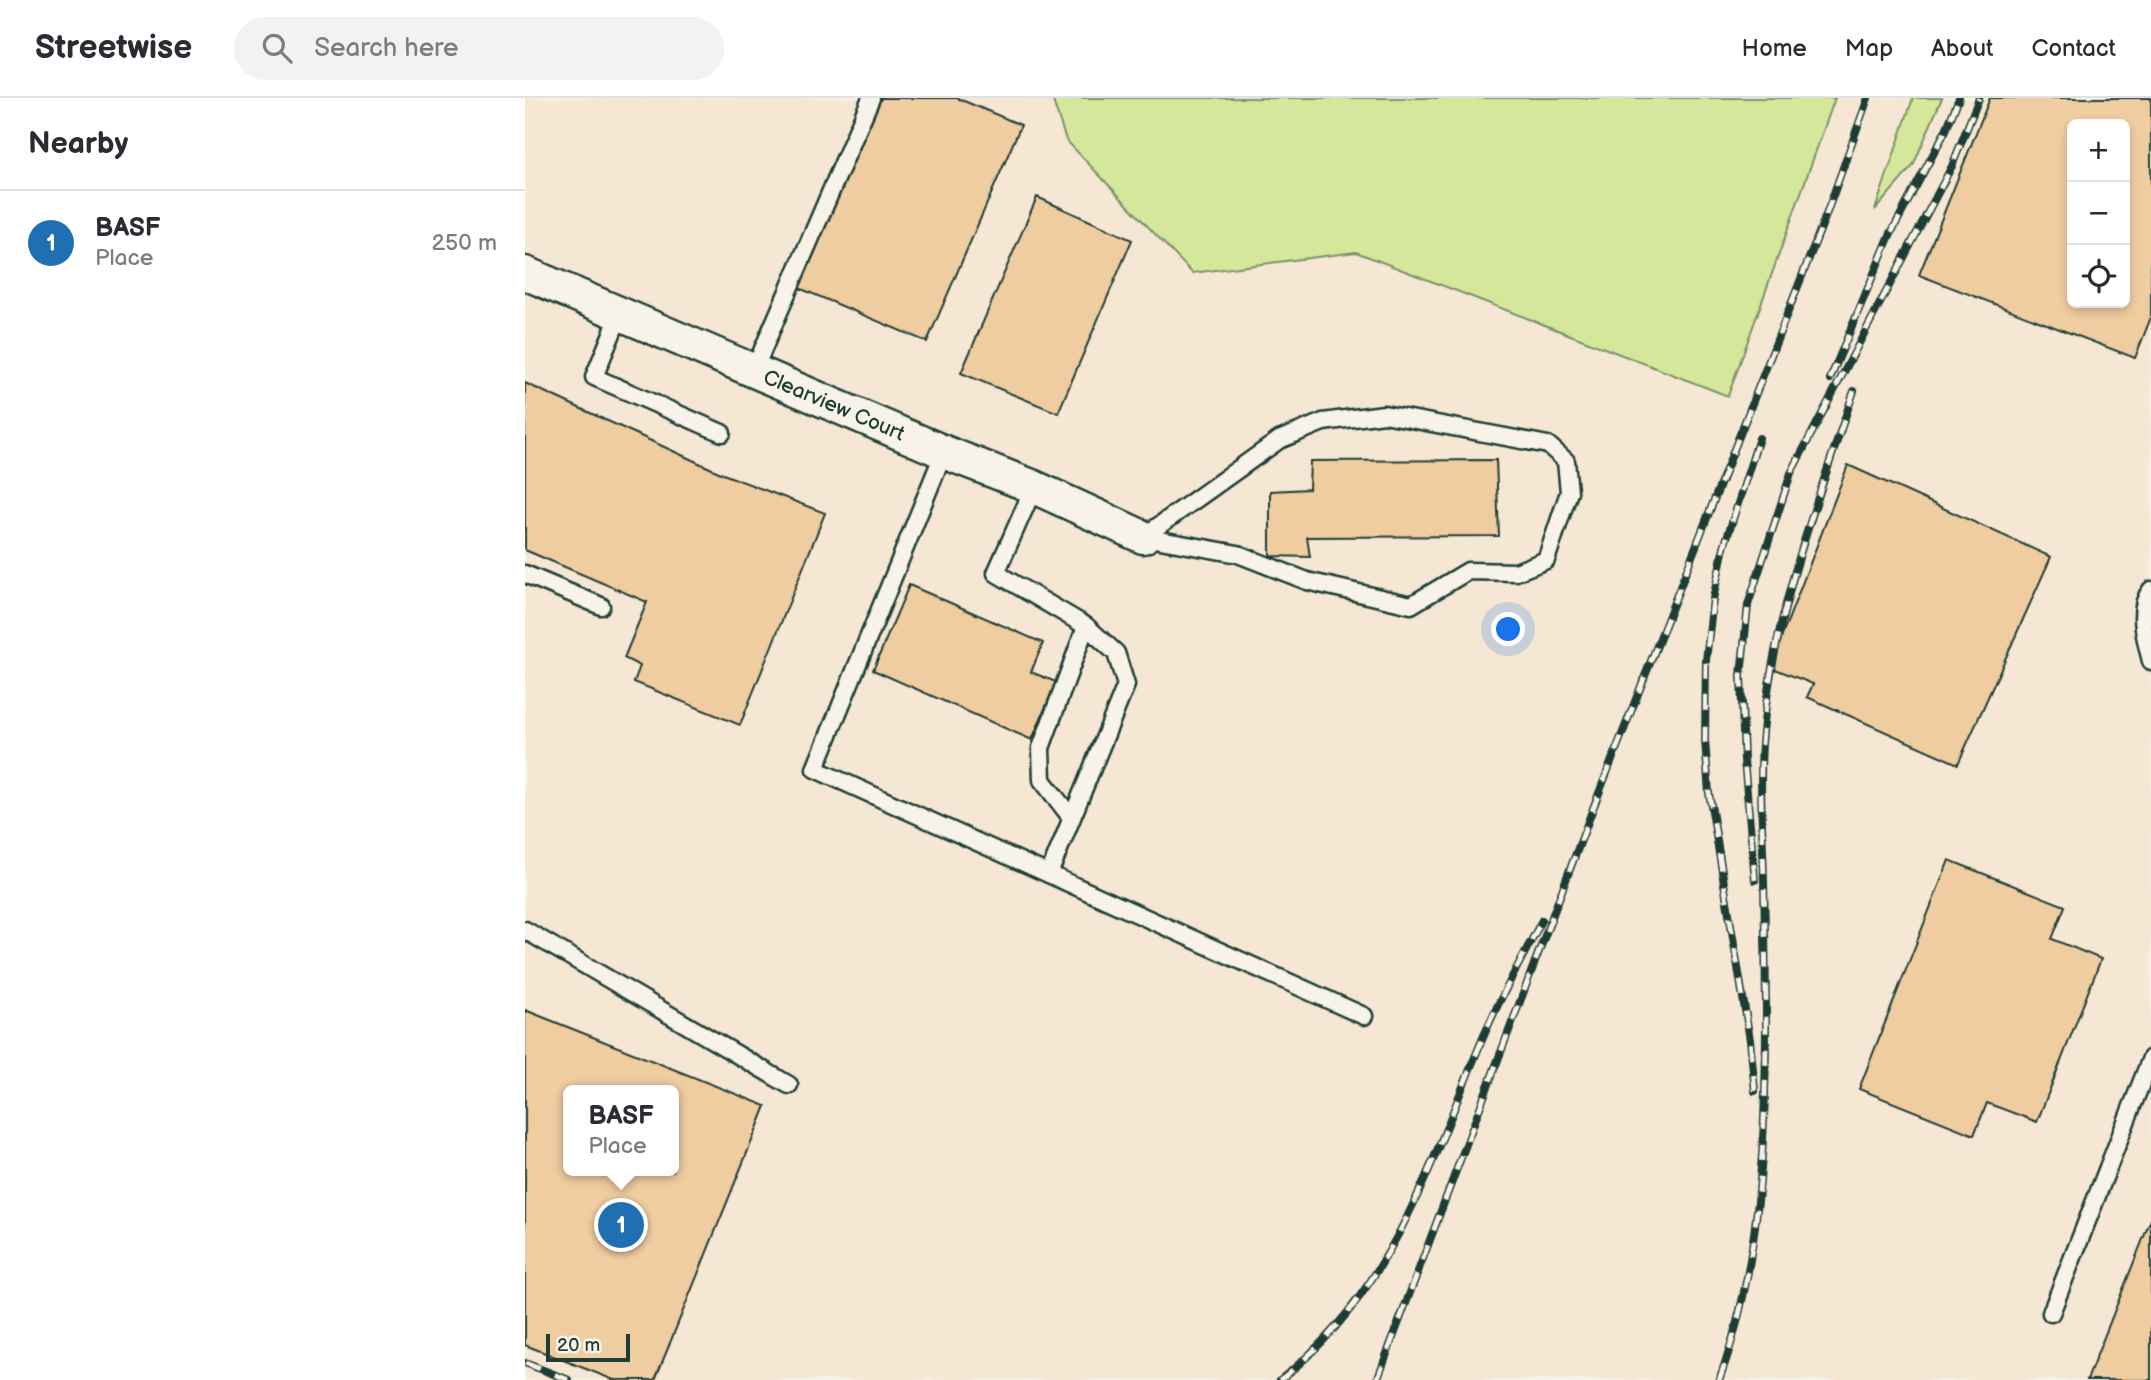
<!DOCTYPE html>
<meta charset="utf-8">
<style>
:root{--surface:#fff;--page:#f2f2f3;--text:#2b2b33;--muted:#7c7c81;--line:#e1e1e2;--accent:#1f6fb2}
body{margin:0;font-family:"Balsamiq Sans",sans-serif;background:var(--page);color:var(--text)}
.controls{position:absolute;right:21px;top:21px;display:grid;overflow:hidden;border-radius:10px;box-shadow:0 4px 10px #0003}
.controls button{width:63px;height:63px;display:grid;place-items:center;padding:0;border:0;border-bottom:2px solid var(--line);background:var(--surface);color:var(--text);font:35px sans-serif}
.scale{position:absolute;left:21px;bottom:18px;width:84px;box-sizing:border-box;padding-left:7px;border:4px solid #1f3d34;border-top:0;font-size:19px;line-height:24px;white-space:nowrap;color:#1f3d34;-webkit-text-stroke:5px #f7f3e8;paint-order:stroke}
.you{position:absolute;left:984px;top:532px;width:24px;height:24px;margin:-18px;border:5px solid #fff;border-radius:50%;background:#1a73e8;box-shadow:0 0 0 10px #1a73e833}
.badge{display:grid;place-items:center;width:46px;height:46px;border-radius:50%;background:var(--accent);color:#fff;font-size:23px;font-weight:700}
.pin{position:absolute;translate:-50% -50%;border:4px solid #fff;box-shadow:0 2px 7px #0006}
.popup{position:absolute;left:38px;top:987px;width:116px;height:91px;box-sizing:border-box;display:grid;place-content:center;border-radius:10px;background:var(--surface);filter:drop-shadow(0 2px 5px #0005);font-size:23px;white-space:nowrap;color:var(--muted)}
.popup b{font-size:26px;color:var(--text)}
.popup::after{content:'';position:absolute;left:50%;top:100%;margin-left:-14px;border:14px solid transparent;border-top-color:var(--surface)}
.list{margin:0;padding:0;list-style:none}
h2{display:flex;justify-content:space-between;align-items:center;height:91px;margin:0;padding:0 28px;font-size:30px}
h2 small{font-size:23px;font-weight:400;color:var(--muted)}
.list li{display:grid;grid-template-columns:46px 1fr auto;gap:21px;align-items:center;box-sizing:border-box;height:105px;padding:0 28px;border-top:2px solid var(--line)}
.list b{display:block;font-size:26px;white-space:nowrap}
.list p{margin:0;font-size:23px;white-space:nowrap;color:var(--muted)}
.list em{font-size:23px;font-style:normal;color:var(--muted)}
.icon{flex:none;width:38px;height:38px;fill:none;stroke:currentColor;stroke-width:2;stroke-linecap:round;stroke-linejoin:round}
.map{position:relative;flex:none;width:1626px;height:1282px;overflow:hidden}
header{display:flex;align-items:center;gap:42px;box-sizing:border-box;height:98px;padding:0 35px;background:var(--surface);border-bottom:2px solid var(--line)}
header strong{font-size:33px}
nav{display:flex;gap:38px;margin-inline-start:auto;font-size:24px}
.search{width:490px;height:63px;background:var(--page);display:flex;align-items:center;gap:18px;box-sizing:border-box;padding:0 24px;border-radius:38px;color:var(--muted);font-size:26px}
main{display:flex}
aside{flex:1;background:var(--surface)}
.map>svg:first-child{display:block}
.built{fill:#f5e7d3;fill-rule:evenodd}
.green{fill:#d4e79b;stroke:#7a9268;stroke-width:2}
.building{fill:#f0cca1;stroke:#1f3d34;stroke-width:2;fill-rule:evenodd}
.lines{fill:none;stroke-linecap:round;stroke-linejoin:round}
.service-casing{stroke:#1f3d34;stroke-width:21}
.minor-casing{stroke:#1f3d34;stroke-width:37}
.service{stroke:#f7f3e8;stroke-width:16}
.minor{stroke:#f7f3e8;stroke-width:32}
.rail-casing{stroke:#1f3d34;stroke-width:8}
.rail{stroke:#f7f3e8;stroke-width:5;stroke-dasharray:16;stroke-linecap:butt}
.labels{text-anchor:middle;stroke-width:6;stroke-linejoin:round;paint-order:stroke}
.street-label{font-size:21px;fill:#1f3d34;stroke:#f7f3e8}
</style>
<header>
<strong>Streetwise</strong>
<div class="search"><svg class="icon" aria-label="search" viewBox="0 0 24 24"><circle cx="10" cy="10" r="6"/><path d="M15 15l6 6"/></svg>Search here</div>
<nav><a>Home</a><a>Map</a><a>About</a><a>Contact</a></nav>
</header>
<main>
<aside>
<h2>Nearby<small></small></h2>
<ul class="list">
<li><span class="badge">1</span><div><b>BASF</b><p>Place</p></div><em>250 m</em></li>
</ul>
</aside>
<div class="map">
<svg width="1626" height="1282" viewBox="0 0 1626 1282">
<rect width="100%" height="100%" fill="#f7f3e8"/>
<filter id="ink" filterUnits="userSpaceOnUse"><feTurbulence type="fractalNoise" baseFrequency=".0143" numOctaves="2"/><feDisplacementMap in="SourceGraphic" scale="14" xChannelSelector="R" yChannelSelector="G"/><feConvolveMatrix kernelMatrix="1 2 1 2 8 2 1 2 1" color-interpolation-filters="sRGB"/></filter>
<g filter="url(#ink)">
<path class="built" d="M0,0H1626V1282H0ZM1547,26H1600V205H1547ZM43,992H148V1073H43Z"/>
<g class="green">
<polygon points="527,0 1310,0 1203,298 831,154 667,175 541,42"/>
<polygon points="1388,0 1417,0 1388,68 1350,112"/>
</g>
<g class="building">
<polygon points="356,0 432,0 496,27 402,244 274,190"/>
<path d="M1465,0H1626V219L1610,260L1394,177ZM1547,26H1600V205H1547Z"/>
<polygon points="512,99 607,142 533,315 436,275"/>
<polygon points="0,285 198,376 300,415 215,627 109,584 115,568 99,560 122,504 0,452"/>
<polygon points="971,362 974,438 782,439 785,459 745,458 745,393 784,391 785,363"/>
<polygon points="1323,367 1526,459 1433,666 1282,599 1288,586 1245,569"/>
<polygon points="384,487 518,545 506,574 531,584 507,642 348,572"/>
<polygon points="1424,762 1540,808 1527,841 1576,861 1512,1024 1462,1005 1449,1037 1334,991"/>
<path d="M0,912L241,1008L130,1282H89L0,1247ZM43,992H148V1073H43Z"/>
<polygon points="1626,1121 1626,1282 1562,1282"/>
</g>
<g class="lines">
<g class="service-casing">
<g id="service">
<polyline points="95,216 69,279 197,335"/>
<polyline points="229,272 346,0"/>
<polygon points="859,316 1023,347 1041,363 1044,394 1021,462 991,474 943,473 886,507 782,483 713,456 618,439 754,342 798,324"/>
<polyline points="419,354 290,671 839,918"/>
<polyline points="509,389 471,475 561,528 591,555 601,587 524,776"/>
<polyline points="0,476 76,508"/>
<path d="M1626,492C1611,510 1621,543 1626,563"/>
<polyline points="545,718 517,682 516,650 561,528"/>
<polyline points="0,832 264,987"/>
<polyline points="1526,1215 1626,960"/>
</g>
</g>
<g class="minor-casing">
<polyline id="minor" points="0,175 419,354 509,389 618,439"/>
</g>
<use href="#service" class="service"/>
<use href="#minor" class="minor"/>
<g class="rail-casing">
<g id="rail">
<polyline points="1305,281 1365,137 1421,32 1434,0"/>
<polyline points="1230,782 1219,662 1216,578 1223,507 1266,375 1427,68 1454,0"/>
<polyline points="1230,993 1225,942 1184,695 1180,642 1181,562 1188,501 1199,449 1234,340"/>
<polyline points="0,1265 44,1282"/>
<path d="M755,1282C870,1192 905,1064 960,935C976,897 998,859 1017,822"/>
<polyline points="852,1282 1067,713 1301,117 1343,0"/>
<path d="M1194,1282C1249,1136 1242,939 1239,784C1238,738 1234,691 1237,646C1246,523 1290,409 1329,293"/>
</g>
</g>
<use href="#rail" class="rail"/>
</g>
</g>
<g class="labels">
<g class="street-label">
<text transform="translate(309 307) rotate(23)" y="7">Clearview Court</text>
</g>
</g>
</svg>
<div class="controls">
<button>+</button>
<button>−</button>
<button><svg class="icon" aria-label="locate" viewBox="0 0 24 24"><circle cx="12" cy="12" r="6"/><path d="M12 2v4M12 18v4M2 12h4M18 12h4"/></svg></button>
</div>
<div class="scale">20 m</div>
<div class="you"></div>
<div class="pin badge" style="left:96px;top:1127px">1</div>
<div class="popup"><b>BASF</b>Place</div>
</div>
</main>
